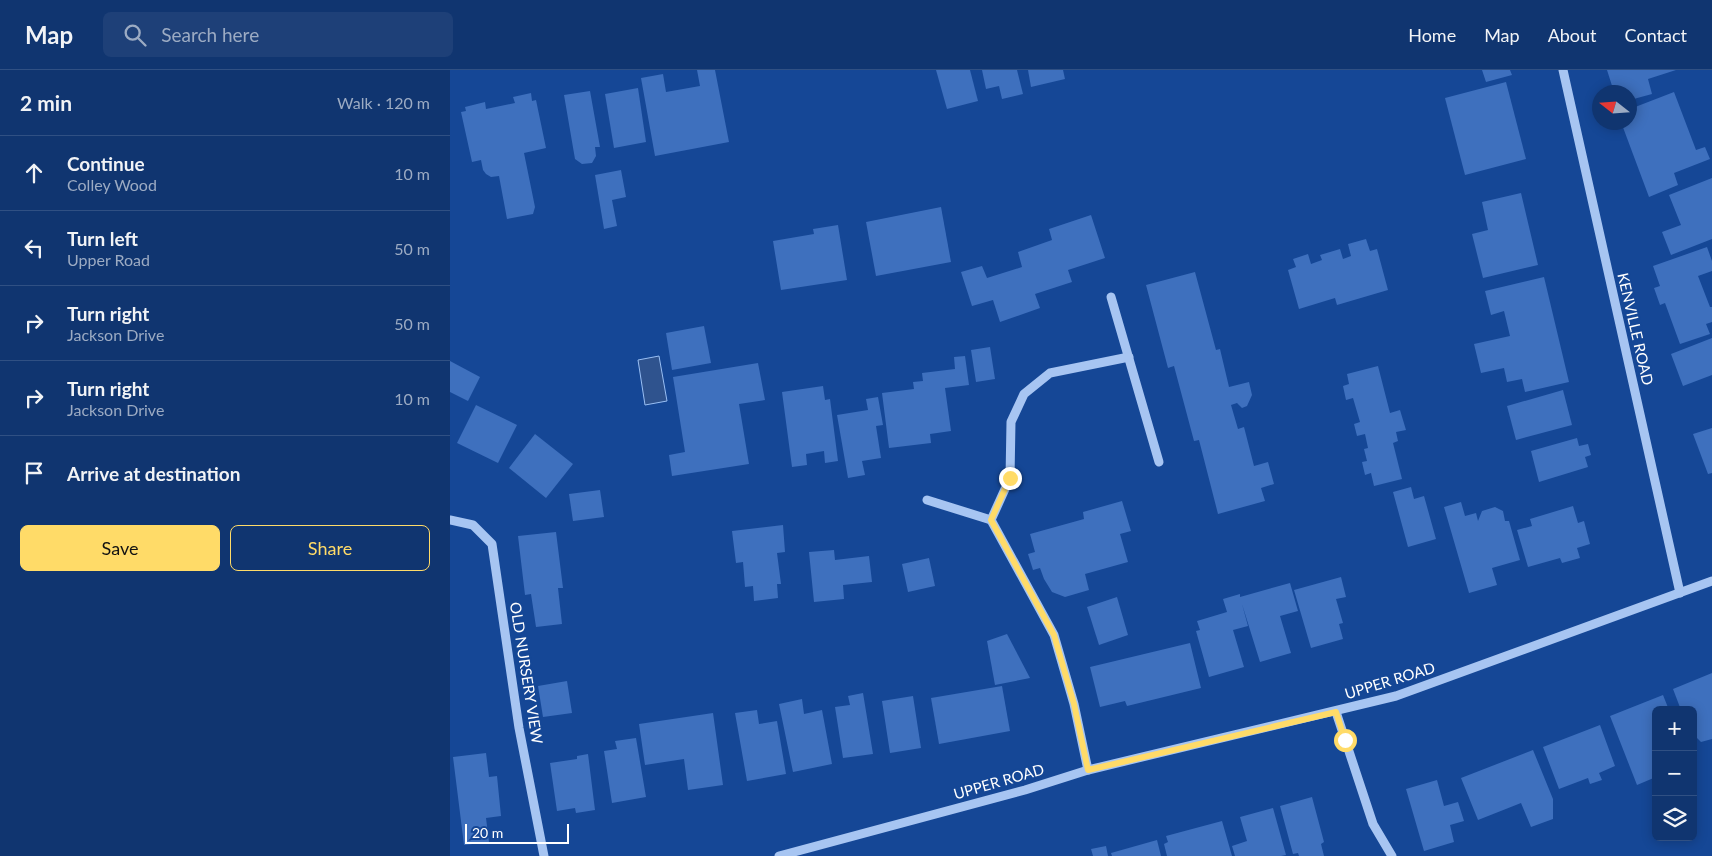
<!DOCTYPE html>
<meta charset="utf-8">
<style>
:root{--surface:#103570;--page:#1e4078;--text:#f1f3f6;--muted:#9cabc3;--line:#305083;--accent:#ffdb68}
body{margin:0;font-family:Lato,sans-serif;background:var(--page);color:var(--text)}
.controls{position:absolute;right:15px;bottom:15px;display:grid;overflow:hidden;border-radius:8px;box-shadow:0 2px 12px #0003}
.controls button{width:45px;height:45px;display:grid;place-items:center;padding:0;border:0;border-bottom:1px solid var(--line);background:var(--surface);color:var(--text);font:25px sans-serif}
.compass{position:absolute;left:1142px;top:15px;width:45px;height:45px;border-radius:50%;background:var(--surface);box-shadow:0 2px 12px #0003;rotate:287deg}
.scale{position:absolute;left:15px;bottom:12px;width:104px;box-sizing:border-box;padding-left:5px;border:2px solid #fff;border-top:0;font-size:14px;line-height:18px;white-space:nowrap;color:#fff;-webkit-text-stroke:4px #154796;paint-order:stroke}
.stop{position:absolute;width:15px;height:15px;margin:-11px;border:4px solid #ffdb68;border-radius:50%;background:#fff}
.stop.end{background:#ffdb68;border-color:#fff;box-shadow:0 1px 5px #0008}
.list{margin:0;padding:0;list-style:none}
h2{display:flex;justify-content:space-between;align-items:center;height:65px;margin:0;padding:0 20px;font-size:21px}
h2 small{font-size:16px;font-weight:400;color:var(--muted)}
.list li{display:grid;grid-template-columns:32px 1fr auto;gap:15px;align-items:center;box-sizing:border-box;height:75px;padding:0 20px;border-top:1px solid var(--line)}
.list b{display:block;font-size:19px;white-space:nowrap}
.list p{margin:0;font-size:16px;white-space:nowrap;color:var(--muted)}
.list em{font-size:16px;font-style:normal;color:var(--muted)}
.actions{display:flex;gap:10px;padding:15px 20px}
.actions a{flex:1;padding:11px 0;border:1px solid var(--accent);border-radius:8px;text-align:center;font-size:18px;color:var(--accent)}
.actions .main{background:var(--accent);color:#111}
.icon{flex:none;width:28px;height:28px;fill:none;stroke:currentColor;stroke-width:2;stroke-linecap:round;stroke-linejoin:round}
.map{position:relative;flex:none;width:1262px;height:786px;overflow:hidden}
header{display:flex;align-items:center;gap:30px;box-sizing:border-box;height:70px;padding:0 25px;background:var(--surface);border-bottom:1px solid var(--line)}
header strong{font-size:24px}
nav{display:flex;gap:28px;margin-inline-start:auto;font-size:18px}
.search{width:350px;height:45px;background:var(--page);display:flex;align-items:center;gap:12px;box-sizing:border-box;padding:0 18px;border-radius:8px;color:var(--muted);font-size:19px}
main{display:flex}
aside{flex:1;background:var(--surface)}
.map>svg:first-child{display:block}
.water{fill:#2f538e;stroke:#99bff4}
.building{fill:#3e70be}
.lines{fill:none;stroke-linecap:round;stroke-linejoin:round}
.minor{stroke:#a7c5f2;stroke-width:9}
.route{stroke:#ffdb68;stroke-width:6}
.labels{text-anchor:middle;stroke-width:4;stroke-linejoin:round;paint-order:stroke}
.street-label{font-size:15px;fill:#fff;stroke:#154796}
</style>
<header>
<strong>Map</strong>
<div class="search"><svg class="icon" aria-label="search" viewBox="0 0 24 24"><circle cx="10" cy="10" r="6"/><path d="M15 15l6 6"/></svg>Search here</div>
<nav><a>Home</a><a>Map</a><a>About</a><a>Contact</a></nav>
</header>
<main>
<aside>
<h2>2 min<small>Walk · 120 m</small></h2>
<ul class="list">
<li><svg class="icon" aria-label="ahead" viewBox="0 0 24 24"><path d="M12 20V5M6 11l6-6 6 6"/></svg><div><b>Continue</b><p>Colley Wood</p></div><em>10 m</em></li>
<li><svg class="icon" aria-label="left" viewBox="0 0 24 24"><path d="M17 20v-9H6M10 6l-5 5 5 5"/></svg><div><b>Turn left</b><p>Upper Road</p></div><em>50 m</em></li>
<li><svg class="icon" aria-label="right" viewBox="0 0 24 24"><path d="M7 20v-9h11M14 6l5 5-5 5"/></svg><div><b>Turn right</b><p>Jackson Drive</p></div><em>50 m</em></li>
<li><svg class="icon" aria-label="right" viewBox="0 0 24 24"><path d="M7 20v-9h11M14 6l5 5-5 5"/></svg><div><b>Turn right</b><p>Jackson Drive</p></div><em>10 m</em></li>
<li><svg class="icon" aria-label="arrive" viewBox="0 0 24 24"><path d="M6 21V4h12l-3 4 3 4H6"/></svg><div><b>Arrive at destination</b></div></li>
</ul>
<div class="actions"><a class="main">Save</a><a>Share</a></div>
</aside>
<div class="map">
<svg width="1262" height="786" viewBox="0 0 1262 786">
<rect width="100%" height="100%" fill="#154796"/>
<polygon class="water" points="209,286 217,331 195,335 188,290"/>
<g class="building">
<polygon points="247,0 265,0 279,72 205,86 191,8 213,4 216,22 250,16"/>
<polygon points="486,0 520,0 528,31 497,39"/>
<polygon points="532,0 567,0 573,24 552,29 549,16 536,19"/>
<polygon points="578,0 613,0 615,9 581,17"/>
<polygon points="1032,0 1060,0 1062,5 1036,12"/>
<polygon points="1157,0 1226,0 1198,9 1202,24 1180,30 1180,22 1164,22"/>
<polygon points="1056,12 1076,89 1015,105 995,28"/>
<polygon points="188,18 196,72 164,78 155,24"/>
<polygon points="140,21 150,77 145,77 146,86 142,93 132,94 125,89 114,25"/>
<polygon points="1224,22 1246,80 1255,77 1260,89 1224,103 1228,115 1199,127 1171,52 1180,52 1180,39"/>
<polygon points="81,23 82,31 86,30 96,78 74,83 85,137 83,144 57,149 49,106 41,107 36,104 33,100 31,90 22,92 11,42 16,41 15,37 35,32 36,39 65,33 63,27"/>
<polygon points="171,100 176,127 162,130 167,156 154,159 145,105"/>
<polygon points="1262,108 1262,169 1221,185 1212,162 1231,155 1219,125"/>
<polygon points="1071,123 1088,195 1033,208 1022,164 1038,160 1032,132"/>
<polygon points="491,137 501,192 426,206 416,152"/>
<polygon points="641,145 655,188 618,200 622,212 585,224 590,238 550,252 543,230 522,236 511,202 532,196 537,208 572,197 568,182 602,170 599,159"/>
<polygon points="388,155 397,210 331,220 323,171 364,164 363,159"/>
<polygon points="916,169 920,181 927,179 938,220 887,235 885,228 849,239 838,200 846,197 843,189 858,184 861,194 872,190 870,185 890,179 893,189 901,186 898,174"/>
<polygon points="1257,177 1262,191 1262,201 1248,206 1260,237 1262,237 1262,252 1256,254 1260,264 1230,274 1215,233 1210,235 1204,218 1210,216 1203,196"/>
<polygon points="745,202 766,280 770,279 779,317 799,312 802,325 797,336 792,338 787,333 781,335 788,359 794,357 804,396 818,392 824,414 811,418 815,431 768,444 749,370 744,371 724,296 718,298 696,215"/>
<polygon points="1094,207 1119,312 1075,322 1072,309 1057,312 1054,298 1031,303 1024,274 1060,266 1054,241 1041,245 1035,221"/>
<polygon points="254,256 261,293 222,300 216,263"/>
<polygon points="1262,268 1262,305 1233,316 1221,284"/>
<polygon points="540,277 545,309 526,312 521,280"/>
<polygon points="515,286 519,315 495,318 501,361 480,364 481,373 439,378 432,323 464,319 463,312 473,311 472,303 505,299 504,287"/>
<polygon points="0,291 30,307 18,331 0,322"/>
<polygon points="308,293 315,330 289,334 299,394 222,406 219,385 235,382 223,307"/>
<polygon points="928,296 940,343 950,340 956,360 946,362 948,371 943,373 952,409 924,416 921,403 915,405 912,392 917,391 914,379 918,378 915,364 907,366 904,354 910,352 903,328 896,330 893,316 899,314 897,304"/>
<polygon points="373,316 375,330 380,329 388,391 375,393 374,381 356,384 357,395 342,397 332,322"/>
<polygon points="1113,320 1122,355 1066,370 1057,336"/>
<polygon points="428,327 433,355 426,356 431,388 412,391 415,405 398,408 387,345 418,340 416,329"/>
<polygon points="26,335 67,355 48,393 7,373"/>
<polygon points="1262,358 1262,403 1258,404 1243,364"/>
<polygon points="85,364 123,394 96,428 59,398"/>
<polygon points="1127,368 1129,376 1138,374 1141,385 1135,387 1138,397 1089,412 1081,381"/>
<polygon points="961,417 964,429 974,426 986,469 958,477 943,422"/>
<polygon points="150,420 154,447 123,451 119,424"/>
<polygon points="672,431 681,461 670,464 678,492 635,504 639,520 615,527 602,522 594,509 590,498 583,500 578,484 585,482 580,464 634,449 633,442"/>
<polygon points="1011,432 1015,446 1026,443 1028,451 1032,441 1045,437 1053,441 1055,451 1059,451 1070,490 1042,498 1047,515 1019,523 994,437"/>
<polygon points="1123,436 1128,453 1134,451 1140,474 1127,478 1130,488 1112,493 1110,488 1078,497 1067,460 1082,456 1080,449"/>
<polygon points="333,455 335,482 327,483 331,514 327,514 328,528 304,531 303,516 295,517 293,492 286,493 282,461"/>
<polygon points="106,462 113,518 108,518 112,554 86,557 81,524 75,525 68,466"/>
<polygon points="384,480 385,490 419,486 422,512 393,515 394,529 364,532 359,482"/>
<polygon points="479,488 485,516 458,522 452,494"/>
<polygon points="891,507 896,527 886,529 893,553 889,554 893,569 861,578 844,520"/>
<polygon points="840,513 848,541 830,546 841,583 810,592 792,534 798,556 783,560 794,597 759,607 746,561 750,560 747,551 777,542 773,529 790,524 790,527"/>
<polygon points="667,527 678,565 649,575 637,537"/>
<polygon points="557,564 580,608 545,615 537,571"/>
<polygon points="740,573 751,618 677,636 675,631 650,637 640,597"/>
<polygon points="1262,603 1262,669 1251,672 1243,664 1243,640 1231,640 1223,619"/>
<polygon points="117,611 122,643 93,647 88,616"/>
<polygon points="552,616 560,661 489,674 481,628"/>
<polygon points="413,623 423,684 393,688 385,637 400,635 398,626"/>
<polygon points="1213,625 1219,640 1206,640 1206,674 1202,676 1206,686 1206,707 1187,715 1160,646"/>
<polygon points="463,626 471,678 440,683 432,631"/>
<polygon points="352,629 354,644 372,640 382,694 343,702 329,634"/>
<polygon points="307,640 309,654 327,651 336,704 297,711 285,643"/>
<polygon points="263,643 273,715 238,720 234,689 195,695 189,654"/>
<polygon points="1150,655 1165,696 1149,703 1152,710 1140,714 1138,708 1109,719 1093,677"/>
<polygon points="186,668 196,727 162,733 154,681 167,679 165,671"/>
<polygon points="1083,680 1103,729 1103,749 1081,757 1071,733 1028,750 1011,708"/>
<polygon points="36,683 39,707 47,706 51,746 36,748 39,772 14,775 3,687"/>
<polygon points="138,684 145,740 126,743 125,738 107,741 100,693 127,689 127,686"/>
<polygon points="987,710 994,736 1008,732 1014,751 1000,755 1004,772 974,781 956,719"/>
<polygon points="862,727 874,772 871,774 874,786 849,786 848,783 843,784 830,736"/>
<polygon points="823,738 836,785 831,786 785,786 782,776 797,771 790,747"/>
<polygon points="772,751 782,786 717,786 714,774 718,772 716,766"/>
<polygon points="707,770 711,786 662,786 661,783"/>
<polygon points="656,776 658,786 643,786 641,779"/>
</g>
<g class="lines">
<g class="minor">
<polyline points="1113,0 1230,523"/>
<polyline points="661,227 709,392"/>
<polyline points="477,430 541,450"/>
<polyline points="0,450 23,455 42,474 69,658 94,786"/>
<polyline points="886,642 923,754 942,786"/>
<polyline points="638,700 624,634 604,565 541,450 560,408 561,352 574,324 600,303 679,287"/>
<polyline points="329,786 575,720 638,700 946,626 1262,511"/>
</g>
</g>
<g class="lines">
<polyline class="route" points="560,408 541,450 604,565 624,634 638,700 886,642 895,670"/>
</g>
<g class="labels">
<g class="street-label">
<text transform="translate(1185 259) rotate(77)" y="5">KENVILLE ROAD</text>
<text transform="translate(76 603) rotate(81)" y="5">OLD NURSERY VIEW</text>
<text transform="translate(940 611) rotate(-17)" y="5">UPPER ROAD</text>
<text transform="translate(549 712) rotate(-16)" y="5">UPPER ROAD</text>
</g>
</g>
</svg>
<div class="controls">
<button>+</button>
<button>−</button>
<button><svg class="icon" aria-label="layers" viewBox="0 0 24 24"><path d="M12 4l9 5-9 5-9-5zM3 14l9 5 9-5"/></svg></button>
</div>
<svg class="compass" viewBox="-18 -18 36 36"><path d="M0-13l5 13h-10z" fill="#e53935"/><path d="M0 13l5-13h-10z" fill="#9cabc3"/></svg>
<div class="scale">20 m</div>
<div class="stop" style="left:895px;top:670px"></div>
<div class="stop end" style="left:560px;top:408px"></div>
</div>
</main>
